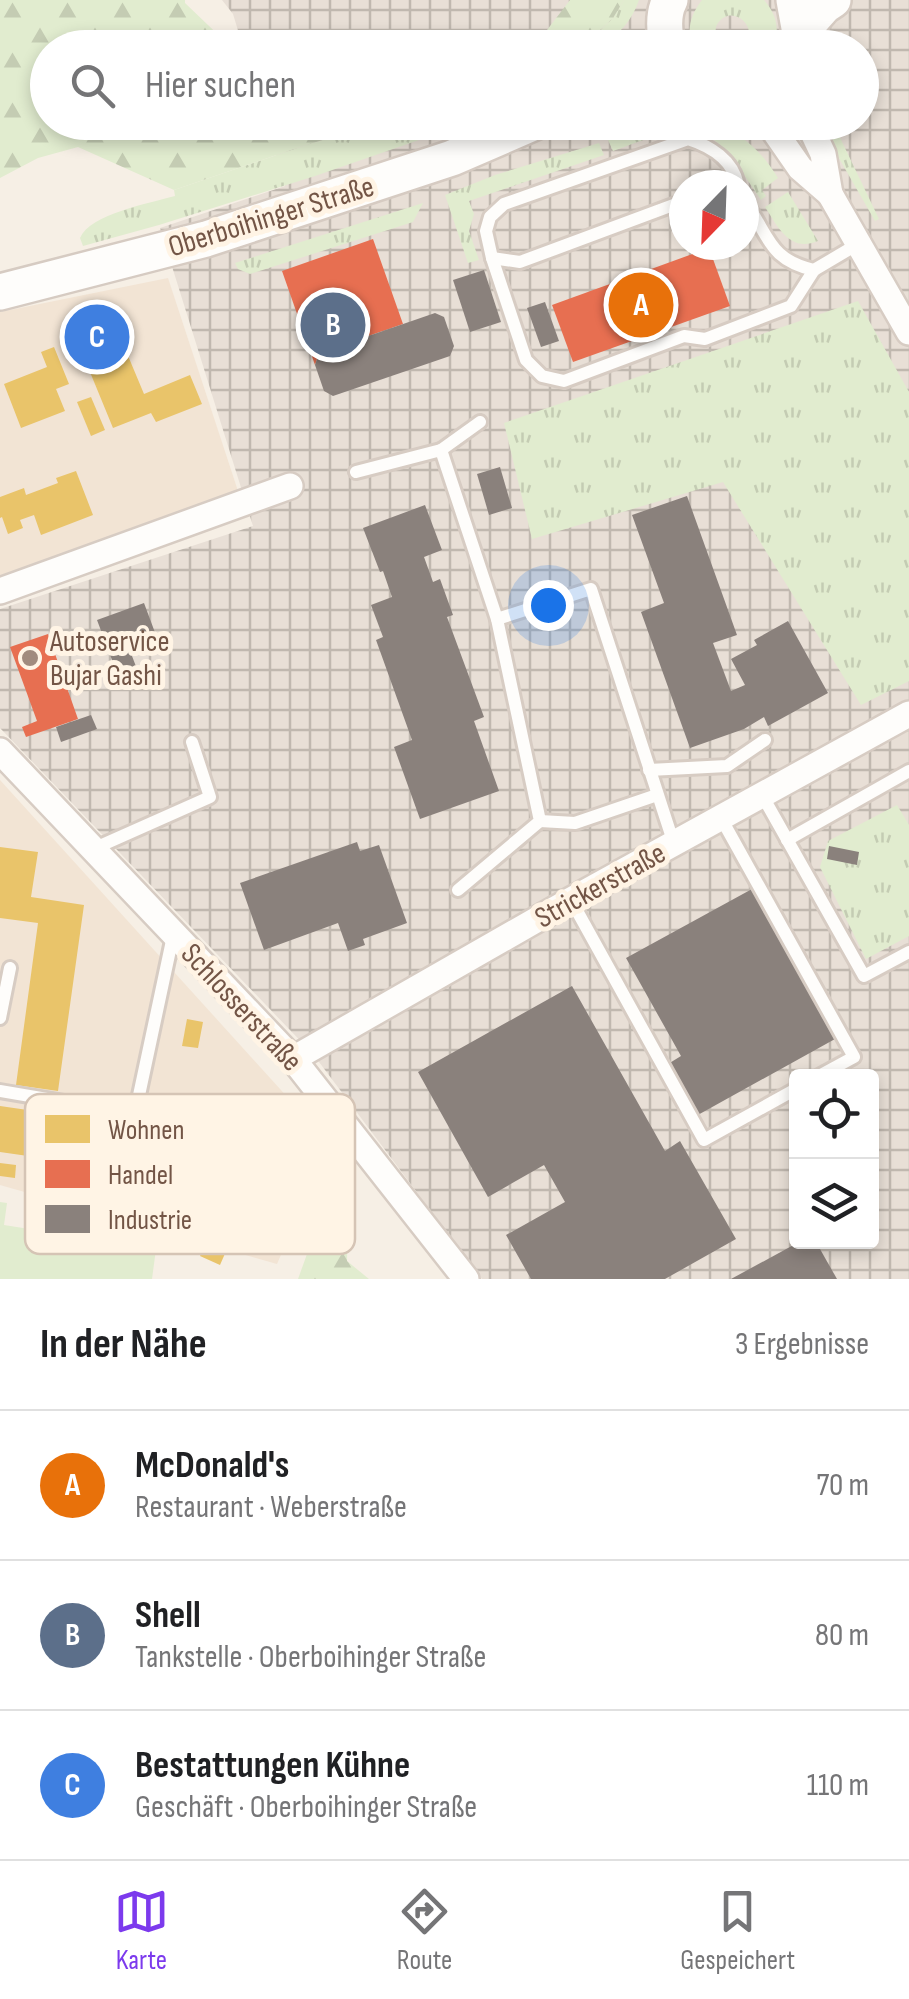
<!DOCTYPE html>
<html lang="de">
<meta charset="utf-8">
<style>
:root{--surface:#fff;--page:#f6f6f6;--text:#202124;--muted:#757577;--line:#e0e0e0;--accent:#7c3aed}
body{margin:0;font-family:"Sofia Sans Condensed",sans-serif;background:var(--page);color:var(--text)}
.controls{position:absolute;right:30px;bottom:30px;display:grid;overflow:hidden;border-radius:10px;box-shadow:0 5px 15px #0003}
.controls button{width:90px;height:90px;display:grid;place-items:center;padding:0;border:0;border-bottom:2px solid var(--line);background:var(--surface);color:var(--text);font:50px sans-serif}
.compass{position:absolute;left:669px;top:170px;width:90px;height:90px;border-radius:50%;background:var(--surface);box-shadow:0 5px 15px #0003;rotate:203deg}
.you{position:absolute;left:548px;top:605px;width:35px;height:35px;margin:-25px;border:8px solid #fff;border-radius:50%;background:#1a73e8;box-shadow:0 0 0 15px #1a73e833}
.badge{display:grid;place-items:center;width:65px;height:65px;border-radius:50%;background:var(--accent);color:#fff;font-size:32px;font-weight:700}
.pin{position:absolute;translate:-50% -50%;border:5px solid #fff;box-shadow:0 2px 10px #0006}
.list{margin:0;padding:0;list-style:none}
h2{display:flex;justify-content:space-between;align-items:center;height:130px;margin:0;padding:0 40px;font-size:42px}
h2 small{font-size:32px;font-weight:400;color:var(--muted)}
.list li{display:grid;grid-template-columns:65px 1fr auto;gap:30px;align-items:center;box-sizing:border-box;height:150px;padding:0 40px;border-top:2px solid var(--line)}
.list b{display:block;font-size:38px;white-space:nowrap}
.list p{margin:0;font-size:32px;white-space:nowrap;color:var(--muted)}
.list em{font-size:32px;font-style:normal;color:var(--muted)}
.icon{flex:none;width:55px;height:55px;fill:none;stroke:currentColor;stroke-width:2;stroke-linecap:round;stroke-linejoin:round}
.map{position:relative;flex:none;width:909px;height:1279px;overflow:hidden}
.search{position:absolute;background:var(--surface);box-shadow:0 5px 15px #0003;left:30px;right:30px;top:30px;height:110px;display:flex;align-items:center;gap:25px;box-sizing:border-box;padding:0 35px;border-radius:55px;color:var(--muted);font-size:38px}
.sheet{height:580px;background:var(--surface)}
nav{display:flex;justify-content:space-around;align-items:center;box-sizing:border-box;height:140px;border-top:2px solid var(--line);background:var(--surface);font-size:28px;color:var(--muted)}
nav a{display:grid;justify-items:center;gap:5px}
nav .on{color:var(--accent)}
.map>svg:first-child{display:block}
.residential{fill:#f2e4d4}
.industrial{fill:url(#industrial-grid);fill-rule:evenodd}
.grass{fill:url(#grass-tufts)}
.forest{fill:url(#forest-firs)}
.garden{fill:#e1eccf}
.homes{fill:#e9c46a}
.shops{fill:#e76f51}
.industry{fill:#8a817c}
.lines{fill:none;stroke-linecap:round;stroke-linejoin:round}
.service-casing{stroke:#d7ccc3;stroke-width:18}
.minor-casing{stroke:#d7ccc3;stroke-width:30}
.secondary-casing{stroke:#d6cbc2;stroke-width:40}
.service{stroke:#fefdfb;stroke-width:12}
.minor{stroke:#fefdfb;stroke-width:25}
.secondary{stroke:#fefdfb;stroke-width:35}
.poi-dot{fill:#a18b7e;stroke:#fff4e5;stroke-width:4}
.labels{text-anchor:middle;stroke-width:10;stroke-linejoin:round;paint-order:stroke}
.street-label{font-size:30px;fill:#735546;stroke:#fff4e5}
.poi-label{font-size:30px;fill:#735546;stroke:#fff4e5;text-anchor:start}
.key{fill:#fff4e5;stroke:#d5c4b5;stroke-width:2.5}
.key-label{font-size:28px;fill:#735546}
</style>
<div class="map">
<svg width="909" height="1279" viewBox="0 0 909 1279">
<defs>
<pattern id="industrial-grid" width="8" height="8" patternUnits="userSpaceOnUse" patternTransform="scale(2.5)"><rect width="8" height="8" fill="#e8dfd6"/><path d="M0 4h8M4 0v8" fill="none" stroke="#c0b8af"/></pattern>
<pattern id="grass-tufts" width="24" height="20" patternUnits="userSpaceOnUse" patternTransform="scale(2.5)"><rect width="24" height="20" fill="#e1eccf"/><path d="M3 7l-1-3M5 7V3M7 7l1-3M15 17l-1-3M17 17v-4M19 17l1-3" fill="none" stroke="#c4ccb3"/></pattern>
<pattern id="forest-firs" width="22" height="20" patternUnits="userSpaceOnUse" patternTransform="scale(2.5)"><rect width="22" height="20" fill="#e1eccf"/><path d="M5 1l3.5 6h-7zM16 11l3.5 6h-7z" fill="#c4ccb3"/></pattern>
</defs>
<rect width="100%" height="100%" fill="#f6efe5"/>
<g class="residential">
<polygon points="168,278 238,491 0,576 0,312"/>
<polygon points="0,780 329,1143 277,1264 0,1185"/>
</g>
<path class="industrial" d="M222,0H909V1279H482L313,1054L0,728V609L253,526L160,228L285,186L266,123L862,122V48L243,47L233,14ZM684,185H744V245H684ZM796,1076H872V1242H796Z"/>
<g class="grass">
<path d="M624,0H639C632,21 619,33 603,47L582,48L613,18Z"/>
<path d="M702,0H764C777,15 779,28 775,47H735C768,36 734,0 718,23C715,27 715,33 717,38C720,46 723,45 730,47H692C687,28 690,16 702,0Z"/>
<path d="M380,123H468L315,176L159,225L83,246L80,238C90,214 150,203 175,196L174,190L306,145Z"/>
<path d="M667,123C721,122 749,131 778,178L762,190L766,196L761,200C707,119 704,117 613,151L608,140Z"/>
<polygon points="823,123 833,123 879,219 875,221 820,125"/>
<polygon points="599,143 604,155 469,201 474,214 469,231 479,260 468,263 445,195 495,175"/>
<path d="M788,192L818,241C790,253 778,227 765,207Z"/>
<polygon points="423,203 413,222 250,274 238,269 235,263"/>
<polygon points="858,301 909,392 909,681 861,705 723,482 532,539 504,423"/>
<polygon points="897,805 909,825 909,936 866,959 820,867 828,841"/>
</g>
<g class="forest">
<polygon points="0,0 185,0 185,3 231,47 48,48 48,122 380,123 306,145 174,190 78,147 38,158 0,178"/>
<polygon points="570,0 624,0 613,18 582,47 512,47 547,30"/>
<polygon points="328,1196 348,1218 347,1261 369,1279 298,1279"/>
</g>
<polygon class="garden" points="0,1202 7,1203 4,1225 156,1249 152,1279 0,1279"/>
<g class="homes">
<polygon points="121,339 144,394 190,375 202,404 156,422 151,413 113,428 83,355"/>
<polygon points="54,347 69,384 56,389 65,411 21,428 4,384 47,367 41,352"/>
<polygon points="91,397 105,430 91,436 77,402"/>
<polygon points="76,471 93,515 41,535 34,515 20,520 23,528 8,534 2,517 0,518 0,497 24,488 26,495 58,483 56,478"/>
<polygon points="0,847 38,852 31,897 84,905 58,1091 16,1085 38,923 0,918"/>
<polygon points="187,1019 203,1022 198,1048 182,1046"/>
<polygon points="0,1106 69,1116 63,1161 0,1152"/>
<polygon points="0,1163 16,1165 15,1178 0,1176"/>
<polygon points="208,1240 227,1249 220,1265 200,1256"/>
</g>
<g class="shops">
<polygon points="373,239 403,324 319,353 315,365 282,271"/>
<polygon points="709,248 730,306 573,362 552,305"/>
<polygon points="114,319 121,339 83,355 75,335"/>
<polygon points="48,634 78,719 26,737 22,727 37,721 10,647"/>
</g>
<g class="industry">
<polygon points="484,270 501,322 470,332 453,280"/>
<polygon points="545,302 559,341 541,347 527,308"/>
<polygon points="435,313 444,317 454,346 450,356 333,396 324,391 315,365 319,353"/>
<polygon points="500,467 512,508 489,515 477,474"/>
<polygon points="687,496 737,635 713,643 731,691 745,685 731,659 757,645 754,640 788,621 828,693 768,726 764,717 744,729 690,748 641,612 664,603 632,515"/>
<polygon points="425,505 442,550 424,557 433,582 440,579 453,615 447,617 484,717 474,721 499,791 420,819 394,747 412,740 376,640 383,637 371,605 392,597 383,571 380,572 363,528"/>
<polygon points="144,603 160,646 132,656 140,677 121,684 97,620"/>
<polygon points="91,715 97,729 61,742 56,727"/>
<polygon points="357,842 360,851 379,845 407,923 363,939 365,945 348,951 338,923 264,950 240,883"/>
<polygon points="829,846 859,852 857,865 827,859"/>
<polygon points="752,889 835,1039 696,1116 668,1064 681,1056 626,958"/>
<polygon points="572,986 665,1151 680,1141 736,1239 665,1279 531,1279 506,1235 565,1202 544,1165 488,1197 418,1072"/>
<polygon points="799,1242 816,1242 837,1279 731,1279"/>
</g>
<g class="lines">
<g class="service-casing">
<g id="service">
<path d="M738,185C733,160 710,146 688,139L504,204L490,217L486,231L492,258L526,360L542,376L564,381L684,336L705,339L791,306L814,270"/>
<path d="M744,201C770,235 767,259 814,270L858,244"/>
<polyline points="492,258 520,262 684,201"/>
<polyline points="441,450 480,422"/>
<polyline points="356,472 441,450 497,619 591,589 674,844"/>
<polyline points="649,770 727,766 765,740"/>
<polyline points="762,795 864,976 909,952"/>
<polyline points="721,818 854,1057 819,1076"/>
<polyline points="540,821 575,823 657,795"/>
<polyline points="787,840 909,771"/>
<polyline points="93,849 210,797 192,742"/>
<polyline points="458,890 540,821 497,619"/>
<polyline points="571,900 704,1140 796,1089"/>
<polyline points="0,1018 10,968"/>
<polyline points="0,1091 135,1114 173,936"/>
</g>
</g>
<g class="minor-casing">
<g id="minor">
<polyline points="768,122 800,168 830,194 909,332"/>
<polyline points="808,122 823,154 830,194"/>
<polyline points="0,591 290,486"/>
<polyline points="0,751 293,1059 466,1279"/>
<polyline points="293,1059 571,900 909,714"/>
</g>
</g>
<g class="secondary-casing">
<g id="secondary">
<polyline points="794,0 800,33 796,48"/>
<polyline points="800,33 824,6 833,0"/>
<path d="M668,48C664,32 662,15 670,0"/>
<polyline points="0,292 206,239 452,158 535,122"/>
</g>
</g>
<use href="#service" class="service"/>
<use href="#minor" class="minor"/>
<use href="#secondary" class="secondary"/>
</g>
<circle class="poi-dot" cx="30" cy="658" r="10"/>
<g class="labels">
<g class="street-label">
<text transform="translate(271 216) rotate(-17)" y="10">Oberboihinger Straße</text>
<text transform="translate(600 885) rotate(-29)" y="10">Strickerstraße</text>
<text transform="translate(242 1007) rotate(47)" y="10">Schlosserstraße</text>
</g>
<g class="poi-label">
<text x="50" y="651">Autoservice<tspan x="50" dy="34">Bujar Gashi</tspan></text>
</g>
</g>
<rect x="25" y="1094" width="330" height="160" rx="15" class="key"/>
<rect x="45" y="1115" width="45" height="28" fill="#e9c46a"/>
<rect x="45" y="1160" width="45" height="28" fill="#e76f51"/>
<rect x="45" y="1205" width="45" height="28" fill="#8a817c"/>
<g class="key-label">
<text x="108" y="1139">Wohnen</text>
<text x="108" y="1184">Handel</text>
<text x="108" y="1229">Industrie</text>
</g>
</svg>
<div class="controls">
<button><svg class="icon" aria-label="locate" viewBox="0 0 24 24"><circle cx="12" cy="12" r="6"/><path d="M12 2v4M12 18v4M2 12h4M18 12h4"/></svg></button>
<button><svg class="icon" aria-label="layers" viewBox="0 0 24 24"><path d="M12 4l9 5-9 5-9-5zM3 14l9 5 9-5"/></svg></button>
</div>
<svg class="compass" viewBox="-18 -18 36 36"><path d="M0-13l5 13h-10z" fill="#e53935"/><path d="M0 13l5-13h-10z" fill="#757577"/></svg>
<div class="you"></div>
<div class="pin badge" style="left:641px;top:305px;background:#e8710a">A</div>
<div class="pin badge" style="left:333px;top:325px;background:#5c6f8a">B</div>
<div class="pin badge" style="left:97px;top:337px;background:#3f7fe0">C</div>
<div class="search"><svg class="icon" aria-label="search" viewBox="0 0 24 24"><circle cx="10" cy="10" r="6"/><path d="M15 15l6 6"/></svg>Hier suchen</div>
</div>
<section class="sheet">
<h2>In der Nähe<small>3 Ergebnisse</small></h2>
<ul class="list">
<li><span class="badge" style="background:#e8710a">A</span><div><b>McDonald's</b><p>Restaurant · Weberstraße</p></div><em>70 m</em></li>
<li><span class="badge" style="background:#5c6f8a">B</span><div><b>Shell</b><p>Tankstelle · Oberboihinger Straße</p></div><em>80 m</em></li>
<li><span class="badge" style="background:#3f7fe0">C</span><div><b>Bestattungen Kühne</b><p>Geschäft · Oberboihinger Straße</p></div><em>110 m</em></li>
</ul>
</section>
<nav>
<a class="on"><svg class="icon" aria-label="map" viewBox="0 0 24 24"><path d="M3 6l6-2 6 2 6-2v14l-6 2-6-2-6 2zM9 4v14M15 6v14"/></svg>Karte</a>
<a><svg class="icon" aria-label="directions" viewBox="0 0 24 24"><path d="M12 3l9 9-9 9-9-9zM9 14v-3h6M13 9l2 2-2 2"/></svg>Route</a>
<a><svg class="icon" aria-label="saved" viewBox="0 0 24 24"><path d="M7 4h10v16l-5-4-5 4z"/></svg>Gespeichert</a>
</nav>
